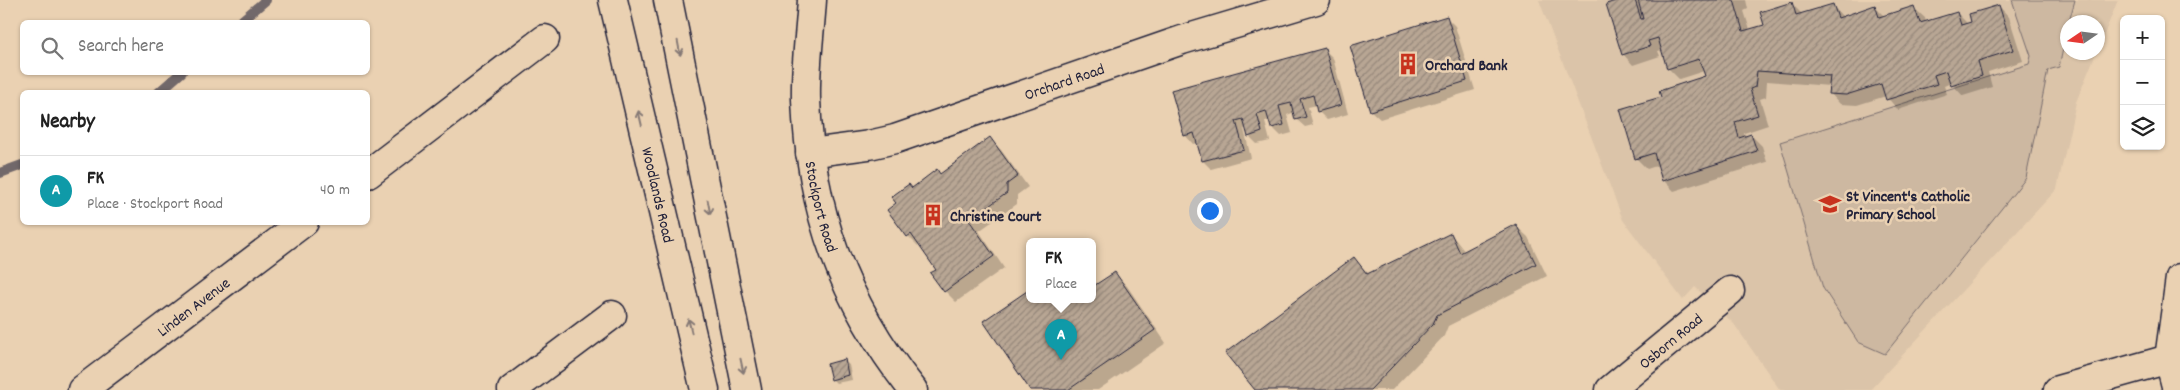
<!DOCTYPE html>
<meta charset="utf-8">
<style>
:root{--surface:#fff;--page:#f6f6f6;--text:#222;--muted:#767676;--line:#e0e0e0;--accent:#7c3aed}
body{margin:0;font-family:Dekko,sans-serif;background:var(--page);color:var(--text)}
.controls{position:absolute;right:15px;top:15px;display:grid;overflow:hidden;border-radius:8px;box-shadow:0 1px 4px #0004}
.controls button{width:45px;height:45px;display:grid;place-items:center;padding:0;border:0;border-bottom:1px solid var(--line);background:var(--surface);color:var(--text);font:25px sans-serif}
.compass{position:absolute;left:2060px;top:15px;width:45px;height:45px;border-radius:50%;background:var(--surface);box-shadow:0 1px 4px #0004;rotate:257deg}
.you{position:absolute;left:1209px;top:210px;width:18px;height:18px;margin:-12px;border:4px solid #fff;border-radius:50%;background:#1a73e8;box-shadow:0 0 0 8px #1a73e833}
.badge{display:grid;place-items:center;width:32px;height:32px;border-radius:50%;background:var(--accent);color:#fff;font-size:16px;font-weight:700}
.pin{position:absolute;translate:-50% -41px;filter:drop-shadow(0 1px 2px #0008)}
.pin::after{content:'';position:absolute;top:26px;width:18px;height:15px;background:inherit;clip-path:polygon(0 0,100% 0,50% 100%)}
.popup{position:absolute;left:1026px;top:238px;width:70px;height:65px;box-sizing:border-box;display:grid;place-content:center;border-radius:8px;background:var(--surface);filter:drop-shadow(0 1px 4px #0005);font-size:16px;white-space:nowrap;color:var(--muted)}
.popup b{font-size:19px;color:var(--text)}
.popup::after{content:'';position:absolute;left:50%;top:100%;margin-left:-10px;border:10px solid transparent;border-top-color:var(--surface)}
.list{margin:0;padding:0;list-style:none}
h2{display:flex;justify-content:space-between;align-items:center;height:65px;margin:0;padding:0 20px;font-size:21px}
h2 small{font-size:16px;font-weight:400;color:var(--muted)}
.list li{display:grid;grid-template-columns:32px 1fr auto;gap:15px;align-items:center;box-sizing:border-box;height:70px;padding:0 20px;border-top:1px solid var(--line)}
.list b{display:block;font-size:19px;white-space:nowrap}
.list p{margin:0;font-size:16px;white-space:nowrap;color:var(--muted)}
.list em{font-size:16px;font-style:normal;color:var(--muted)}
.icon{flex:none;width:28px;height:28px;fill:none;stroke:currentColor;stroke-width:2;stroke-linecap:round;stroke-linejoin:round}
.map{position:relative;flex:none;width:2180px;height:390px;overflow:hidden}
.search{position:absolute;background:var(--surface);box-shadow:0 1px 4px #0004;left:20px;top:20px;width:350px;height:55px;display:flex;align-items:center;gap:12px;box-sizing:border-box;padding:0 18px;border-radius:8px;color:var(--muted);font-size:19px}
.panel{position:absolute;background:var(--surface);box-shadow:0 1px 4px #0004;left:20px;top:90px;width:350px;height:135px;border-radius:8px}
.map>svg:first-child{display:block}
.built{fill:#dbc4a9}
.green{fill:#cdb8a1;stroke:#786d6e}
.shadow{fill:#0003}
.lines{fill:none;stroke-linecap:round;stroke-linejoin:round}
.stream{stroke:#71676a;stroke-width:10}
.building{fill:url(#building-hatch);stroke:#22223b}
.minor-casing{stroke:#22223b;stroke-width:31}
.major-casing{stroke:#22223b;stroke-width:31}
.highway-casing{stroke:#22223b;stroke-width:31}
.minor{stroke:#ead1b2;stroke-width:28}
.major{stroke:#ead1b2;stroke-width:28}
.highway{stroke:#ead1b2;stroke-width:28}
.oneway{stroke:#867a76}
.labels{text-anchor:middle;stroke-width:5;stroke-linejoin:round;paint-order:stroke}
.poi-label{font-size:16px;font-weight:bold;fill:#22223b;stroke:#ead1b2;text-anchor:start}
.street-label{font-size:16px;fill:#22223b;stroke:#ead1b2}
</style>
<div class="map">
<svg width="2180" height="390" viewBox="0 0 2180 390">
<defs>
<pattern id="building-hatch" width="6" height="6" patternUnits="userSpaceOnUse" patternTransform="scale(1.25)"><rect width="6" height="6" fill="#b8a694"/><path d="M-1 1l2-2M0 6l6-6M5 7l2-2" fill="none" stroke="#95877a"/></pattern>
</defs>
<rect width="100%" height="100%" fill="#ead1b2"/>
<filter id="ink" filterUnits="userSpaceOnUse"><feTurbulence type="fractalNoise" baseFrequency=".02" numOctaves="2"/><feDisplacementMap in="SourceGraphic" scale="10" xChannelSelector="R" yChannelSelector="G"/><feConvolveMatrix kernelMatrix="1 2 1 2 8 2 1 2 1" color-interpolation-filters="sRGB"/></filter>
<g filter="url(#ink)">
<polygon class="built" points="1539,0 2118,0 2098,50 2098,22 2068,22 2068,52 2096,53 2076,102 2057,189 1870,390 1780,390 1734,324 1695,287 1683,300 1623,220"/>
<polygon class="green" points="2012,0 2075,0 2069,22 2068,22 2067,31 2059,67 2048,70 2026,178 1885,354 1858,342 1823,288 1780,142 2029,64 2031,56"/>
<g class="shadow">
<polygon points="1623,0 1636,0 1640,4 1639,0 1746,0 1748,9 1744,11 1750,30 1765,25 1791,3 1802,14 1832,5 1843,17 1875,7 1885,17 1914,8 1925,18 1926,23 1957,13 1968,24 1999,6 2009,17 2023,61 1988,72 1992,87 1963,96 1951,83 1944,86 1947,94 1898,110 1886,96 1857,105 1840,104 1830,93 1830,86 1767,81 1766,97 1760,99 1768,125 1744,133 1746,137 1751,135 1762,146 1767,162 1674,191 1663,180 1659,165 1647,169 1636,158 1662,97 1706,77 1704,71 1679,79 1668,68 1663,50 1658,51 1660,56 1633,65 1623,54"/>
<polygon points="1447,18 1455,26 1475,90 1380,119 1371,111 1351,47"/>
<polygon points="1324,49 1333,58 1348,114 1327,120 1318,111 1317,105 1308,107 1313,125 1305,127 1296,119 1295,112 1287,115 1292,133 1281,136 1272,127 1270,121 1265,122 1270,141 1257,144 1249,136 1247,128 1244,129 1251,158 1211,169 1203,161 1198,143 1193,144 1185,135"/>
<polygon points="990,139 1001,150 1028,187 1017,195 1017,204 979,231 1004,268 956,302 945,291 938,270 920,245 918,246 908,236 912,189 941,175"/>
<polygon points="1516,226 1528,237 1547,276 1448,326 1444,336 1392,390 1256,390 1354,259 1369,274 1451,234 1465,252"/>
<polygon points="1114,273 1127,286 1166,343 1098,390 1032,390 1030,299 1060,299 1065,307 1077,299 1092,299"/>
<polygon points="844,361 849,365 852,380 836,383 832,379"/>
</g>
<g class="lines">
<g class="stream">
<polyline points="240,22 266,0"/>
<polyline points="159,92 182,72"/>
<polyline points="0,173 22,165"/>
</g>
</g>
<g class="building">
<polygon points="1619,0 1635,0 1641,19 1643,19 1638,0 1734,0 1743,31 1764,25 1760,12 1792,2 1796,15 1833,4 1838,18 1875,5 1879,17 1914,6 1920,23 1957,12 1961,25 1971,22 1969,14 1999,5 2013,50 1978,61 1982,76 1951,86 1946,71 1934,75 1937,84 1886,100 1881,84 1846,95 1828,94 1830,76 1757,71 1755,87 1750,89 1758,115 1735,122 1739,138 1751,134 1757,151 1662,181 1654,153 1635,159 1620,109 1661,97 1659,91 1705,76 1699,59 1667,69 1658,38 1648,41 1650,46 1622,55 1606,4"/>
<polygon points="1447,16 1467,81 1370,111 1350,46"/>
<polygon points="1325,48 1341,105 1317,112 1313,95 1300,99 1306,117 1295,120 1291,103 1279,106 1284,125 1271,128 1266,111 1257,114 1262,132 1248,137 1243,119 1236,121 1244,150 1202,161 1194,133 1184,136 1171,90"/>
<polygon points="990,137 1018,176 1007,184 1007,193 969,220 994,256 944,292 930,273 936,270 911,234 907,237 887,210 896,203 891,197 909,184 912,188 937,169 940,174"/>
<polygon points="1516,224 1536,264 1437,315 1433,324 1370,390 1255,390 1225,353 1354,257 1367,274 1451,233 1460,253"/>
<polygon points="1115,272 1155,330 1068,390 1030,390 983,321 1030,289 1030,299 1057,299 1062,307 1074,299 1092,299 1092,287"/>
<polygon points="845,359 848,375 831,380 827,364"/>
</g>
<g class="lines">
<g class="minor-casing">
<g id="minor">
<path id="s1" d="M810,153L869,145L895,139L1182,40L1316,0"/>
<polyline points="368,174 545,39"/>
<path id="s2" d="M82,390L304,222"/>
<polyline points="512,390 612,315"/>
<path id="s3" d="M1610,390L1730,291"/>
<polyline points="2058,390 2169,359"/>
<polyline points="2177,390 2169,359 2180,278"/>
</g>
</g>
<g class="major-casing">
<g id="major">
<path id="s4" d="M812,0C810,33 805,66 806,99C810,211 843,302 913,390"/>
</g>
</g>
<g class="highway-casing">
<g id="highway">
<path id="s5" d="M613,0L705,390"/>
<polyline points="668,0 747,390"/>
</g>
</g>
<use href="#minor" class="minor"/>
<use href="#major" class="major"/>
<use href="#highway" class="highway"/>
</g>
<defs><path id="oneway-shaft" d="M-6 0H5M1.5-3L5.5 0L1.5 3" fill="none" stroke-width="1.6" stroke-linecap="round" stroke-linejoin="round" transform="scale(1.25)"/></defs>
<g class="oneway">
<use href="#oneway-shaft" transform="translate(679 48) rotate(79)"/>
<use href="#oneway-shaft" transform="translate(640 118) rotate(-103)"/>
<use href="#oneway-shaft" transform="translate(709 207) rotate(79)"/>
<use href="#oneway-shaft" transform="translate(690 326) rotate(-103)"/>
<use href="#oneway-shaft" transform="translate(742 366) rotate(78)"/>
</g>
</g>
<defs>
<g id="building-bare" transform="scale(1.725)"><path d="M-4-6H4V6H1V3H-1V6H-4ZM-2.5-4.3h1.7v1.8h-1.7ZM.8-4.3h1.7v1.8H.8ZM-2.5-1h1.7V.8h-1.7ZM.8-1h1.7V.8H.8Z" fill="#c8321e" stroke="#ead1b2" stroke-width="2.5" paint-order="stroke"/></g>
<g id="school-bare" transform="scale(1.725)"><path d="M0-5L7-2L0 1L-7-2ZM-4 1L0 2.5L4 1V4Q0 6-4 4Z" fill="#c8321e" stroke="#ead1b2" stroke-width="2.5" paint-order="stroke"/></g>
</defs>
<g fill-rule="evenodd">
<use href="#building-bare" x="1408" y="64"/>
<use href="#school-bare" x="1830" y="204"/>
<use href="#building-bare" x="933" y="215"/>
</g>
<g class="labels">
<g class="poi-label">
<text x="1425" y="70">Orchard Bank</text>
<text x="1846" y="201">St Vincent's Catholic<tspan x="1846" dy="18">Primary School</tspan></text>
<text x="950" y="221">Christine Court</text>
</g>
<g class="street-label">
<text dy="6" stroke="none"><textPath href="#s1" startOffset="265">Orchard Road</textPath></text>
<text dy="6" stroke="none"><textPath href="#s5" startOffset="200">Woodlands Road</textPath></text>
<text dy="6" stroke="none"><textPath href="#s4" startOffset="208">Stockport Road</textPath></text>
<text dy="6" stroke="none"><textPath href="#s2" startOffset="139">Linden Avenue</textPath></text>
<text dy="6" stroke="none"><textPath href="#s3" startOffset="78">Osborn Road</textPath></text>
</g>
</g>
</svg>
<div class="controls">
<button>+</button>
<button>−</button>
<button><svg class="icon" aria-label="layers" viewBox="0 0 24 24"><path d="M12 4l9 5-9 5-9-5zM3 14l9 5 9-5"/></svg></button>
</div>
<svg class="compass" viewBox="-18 -18 36 36"><path d="M0-13l5 13h-10z" fill="#e53935"/><path d="M0 13l5-13h-10z" fill="#767676"/></svg>
<div class="you"></div>
<div class="pin badge" style="left:1061px;top:360px;background:#0f9aa8">A</div>
<div class="popup"><b>FK</b>Place</div>
<div class="search"><svg class="icon" aria-label="search" viewBox="0 0 24 24"><circle cx="10" cy="10" r="6"/><path d="M15 15l6 6"/></svg>Search here</div>
<section class="panel">
<h2>Nearby<small></small></h2>
<ul class="list">
<li><span class="badge" style="background:#0f9aa8">A</span><div><b>FK</b><p>Place · Stockport Road</p></div><em>40 m</em></li>
</ul>
</section>
</div>
